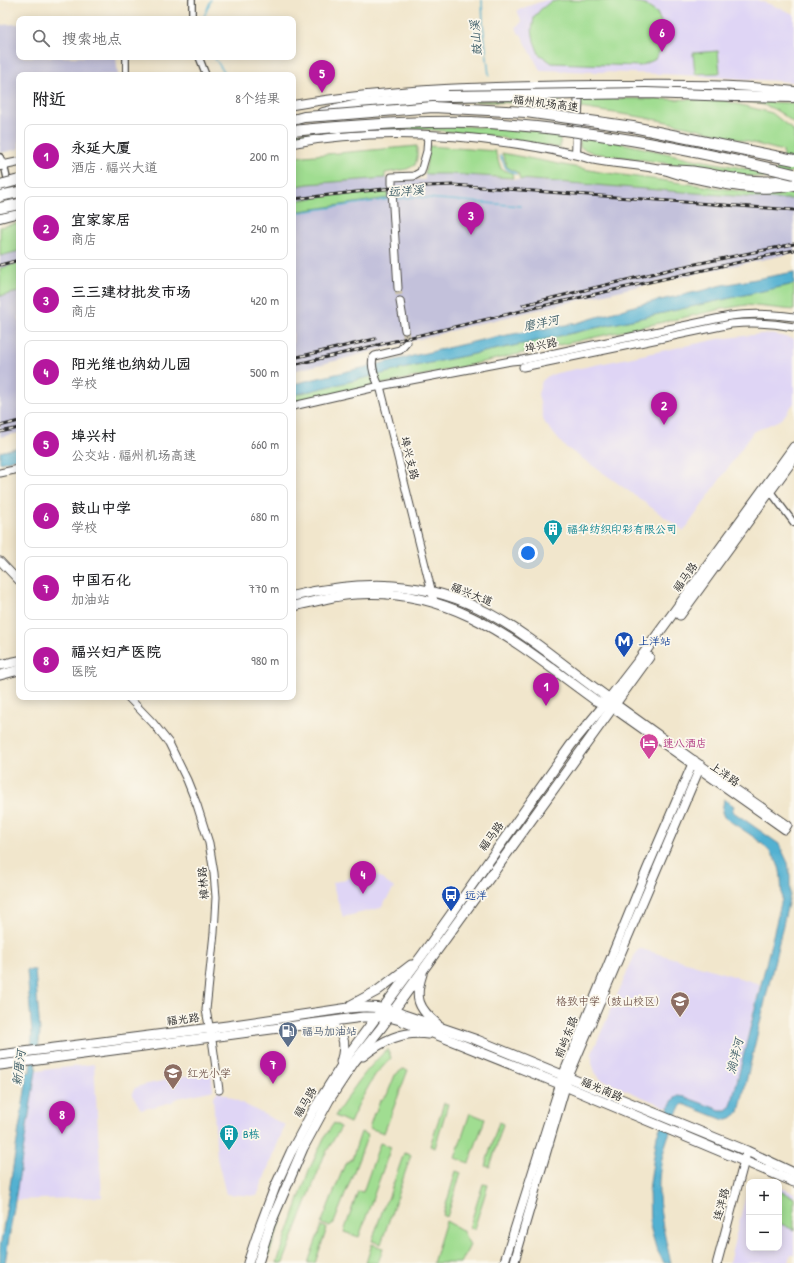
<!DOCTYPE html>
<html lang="zh">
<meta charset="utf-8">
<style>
:root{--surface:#fff;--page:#f6f6f6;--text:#202124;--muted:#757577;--line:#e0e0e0;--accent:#b5179e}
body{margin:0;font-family:"Patrick Hand","LXGW WenKai TC",sans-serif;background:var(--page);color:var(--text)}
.controls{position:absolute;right:12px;bottom:12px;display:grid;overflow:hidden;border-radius:8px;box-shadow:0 2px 10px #0003}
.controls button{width:36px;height:36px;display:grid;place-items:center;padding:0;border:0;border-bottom:1px solid var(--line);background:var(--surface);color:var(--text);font:20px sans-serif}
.you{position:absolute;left:528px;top:553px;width:14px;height:14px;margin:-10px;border:3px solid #fff;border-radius:50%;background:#1a73e8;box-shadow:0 0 0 6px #1a73e833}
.badge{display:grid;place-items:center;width:26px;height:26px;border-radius:50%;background:var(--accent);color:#fff;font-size:13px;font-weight:700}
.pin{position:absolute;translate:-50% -33px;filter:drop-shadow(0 1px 2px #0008)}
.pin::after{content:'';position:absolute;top:21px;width:14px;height:12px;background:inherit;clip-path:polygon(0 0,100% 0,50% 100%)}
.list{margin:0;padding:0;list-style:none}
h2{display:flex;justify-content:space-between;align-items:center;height:52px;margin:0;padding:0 16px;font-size:17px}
h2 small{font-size:13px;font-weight:400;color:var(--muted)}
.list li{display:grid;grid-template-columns:26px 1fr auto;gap:12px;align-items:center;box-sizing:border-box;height:64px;margin:0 8px 8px;padding:0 8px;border:1px solid var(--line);border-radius:8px}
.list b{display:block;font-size:15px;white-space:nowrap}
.list p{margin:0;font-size:13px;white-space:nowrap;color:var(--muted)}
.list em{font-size:13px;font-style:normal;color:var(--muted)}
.icon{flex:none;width:22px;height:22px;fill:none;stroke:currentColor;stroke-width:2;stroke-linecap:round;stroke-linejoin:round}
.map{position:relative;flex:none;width:794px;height:1263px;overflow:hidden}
.search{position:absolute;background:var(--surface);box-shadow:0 2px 10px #0003;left:16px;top:16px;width:280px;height:44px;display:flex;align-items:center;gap:10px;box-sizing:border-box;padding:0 14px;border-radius:8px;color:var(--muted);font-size:15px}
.panel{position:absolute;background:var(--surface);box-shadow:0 2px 10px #0003;left:16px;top:72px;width:280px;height:628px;border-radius:8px}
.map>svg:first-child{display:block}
.built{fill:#dfd5f5}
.industrial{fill:#c3c1db}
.green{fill:#a0dd91;stroke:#66845e}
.water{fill:#52b1d1;stroke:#3e6e7e}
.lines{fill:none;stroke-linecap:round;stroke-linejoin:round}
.stream{stroke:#52b1d1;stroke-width:1.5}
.tertiary-tunnel{stroke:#c9c1ac;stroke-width:7;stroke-dasharray:7 3.5;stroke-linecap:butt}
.minor-casing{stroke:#494743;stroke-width:8}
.tertiary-casing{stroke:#494743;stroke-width:9}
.secondary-casing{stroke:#494743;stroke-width:10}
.primary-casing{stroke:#494743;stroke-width:11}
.motorway-casing{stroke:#494743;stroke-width:12}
.minor{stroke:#fff;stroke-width:5.5}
.tertiary{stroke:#fff;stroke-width:7}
.secondary{stroke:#fff;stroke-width:8}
.primary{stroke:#fff;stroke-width:9}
.motorway{stroke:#fff;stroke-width:10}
.rail-casing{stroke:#2b2b2b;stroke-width:3}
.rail{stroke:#fbf7ec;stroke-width:1.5;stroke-dasharray:4.5;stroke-linecap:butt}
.motorway-bridge-casing{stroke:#494743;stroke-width:12;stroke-linecap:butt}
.motorway-bridge{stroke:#fff;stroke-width:10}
.labels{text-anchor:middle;stroke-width:3.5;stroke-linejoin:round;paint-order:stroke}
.street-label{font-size:11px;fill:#2b2b2b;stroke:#fbf7ec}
.culture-label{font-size:11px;fill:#0d838f;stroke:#fbf7ec;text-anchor:start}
.transit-label{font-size:11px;fill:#164399;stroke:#fbf7ec;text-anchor:start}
.hotel-label{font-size:11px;fill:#b23c85;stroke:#fbf7ec;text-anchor:start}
.education-label{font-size:11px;fill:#785e54;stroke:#fbf7ec;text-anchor:end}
.service-label{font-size:11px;fill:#4e5e75;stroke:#fbf7ec;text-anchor:start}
.water-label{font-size:12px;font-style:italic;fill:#395a65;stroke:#fbf7ec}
</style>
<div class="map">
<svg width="794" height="1263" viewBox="0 0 794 1263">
<rect width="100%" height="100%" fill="#fbf7ec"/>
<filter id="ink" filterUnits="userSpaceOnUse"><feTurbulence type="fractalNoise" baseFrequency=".025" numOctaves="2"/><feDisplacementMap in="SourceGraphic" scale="8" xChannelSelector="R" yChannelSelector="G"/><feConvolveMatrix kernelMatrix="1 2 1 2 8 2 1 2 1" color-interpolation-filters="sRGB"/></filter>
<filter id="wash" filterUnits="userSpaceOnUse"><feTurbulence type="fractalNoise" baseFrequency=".012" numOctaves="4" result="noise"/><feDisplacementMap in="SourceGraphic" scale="16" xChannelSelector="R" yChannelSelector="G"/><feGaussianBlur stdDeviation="0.9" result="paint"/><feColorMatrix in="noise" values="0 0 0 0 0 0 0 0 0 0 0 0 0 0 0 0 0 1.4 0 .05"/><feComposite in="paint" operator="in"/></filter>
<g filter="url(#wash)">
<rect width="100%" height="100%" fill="#f1e6cc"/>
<g class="built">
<polygon points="546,0 757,0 772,5 794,14 794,82 664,74 540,70 521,34 519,34 516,27 522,22 517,10"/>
<polygon points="761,334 777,335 794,339 794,403 782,419 753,432 684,531 612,479 564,446 544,422 538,394 542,381 548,376 557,373 718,339"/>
<polygon points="365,873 378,876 394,888 381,908 343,917 332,883"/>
<polygon points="639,949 642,949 760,984 731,1106 728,1109 720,1110 715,1109 682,1096 679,1096 671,1103 668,1108 600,1079 595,1072 592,1063 592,1053 636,952"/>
<polygon points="94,1064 102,1197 15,1200 36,1071"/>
<polygon points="211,1071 213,1090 210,1091 178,1098 172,1102 141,1110 133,1095 133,1090 135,1088 143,1085"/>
<polygon points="218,1091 285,1125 257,1196 226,1194 217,1158 213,1097"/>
<polygon points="749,1183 749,1248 779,1248 779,1187 794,1193 794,1254 791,1254 789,1263 729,1263"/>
</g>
<g class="industrial">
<polygon points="19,24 19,57 116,57 118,75 19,75 19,149 0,153 0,25"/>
<polygon points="425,174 450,174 771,199 794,199 794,253 652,283 473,325 343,359 293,371 293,187 308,184 385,178 387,178 389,181 397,179 425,180"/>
<polygon points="19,251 19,433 0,437 0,256"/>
</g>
<g class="green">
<polygon points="561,0 631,1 645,5 657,13 663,26 665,44 654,60 640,66 552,63 539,54 534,41 532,29 534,18 540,10 550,2"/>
<polygon points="718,51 720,73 695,74 693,53"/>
<path d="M581,98L727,100L729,102L772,113L793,130L794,133V170L783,176L770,178L715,173L659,162L593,153L580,147V134L688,158L774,174L783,162V151C734,138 685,124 635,116C617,113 599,111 580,108Z"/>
<polygon points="560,99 559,106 498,102 435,101"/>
<path d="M736,101L794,103V124C777,107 760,102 736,101Z"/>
<polygon points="428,124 560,132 560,148 486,135 423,129 358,131 293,138 293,133"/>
<polygon points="417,146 417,158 415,165 407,169 385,173 385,178 308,184 293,187 293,157"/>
<polygon points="429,146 495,151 501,169 512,173 513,178 450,174 425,174"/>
<polygon points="502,153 600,172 748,192 775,190 794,186 794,199 771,199 520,179 518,173 507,167"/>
<polygon points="388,191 388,198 293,212 293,201 326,196"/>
<polygon points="19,223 19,251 0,256 0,227"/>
<polygon points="19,263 19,292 0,296 0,268"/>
<polygon points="794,284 794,310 746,305 722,309 293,404 293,395 411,367 532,342"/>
<path d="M388,1049L391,1058L375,1075L359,1103L350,1123L335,1116C351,1092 366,1068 388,1049Z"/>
<polygon points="403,1069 408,1070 384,1133 369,1128 374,1113 376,1111 380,1101 387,1095 395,1075"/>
<polygon points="444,1103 448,1104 435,1148 430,1146"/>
<polygon points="470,1113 485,1119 469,1163 455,1158"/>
<polygon points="499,1122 503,1124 490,1167 485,1166"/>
<polygon points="334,1123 341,1127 324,1156 283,1263 277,1263 309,1170 324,1138"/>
<polygon points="361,1132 368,1135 334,1223 329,1226 321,1224 345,1164 352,1159"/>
<polygon points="380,1143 391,1147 359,1237 344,1232 358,1191 363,1192"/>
<polygon points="404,1153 411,1155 381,1244 372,1241 385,1203 388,1199"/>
<polygon points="456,1171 461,1173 447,1217 443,1215"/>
<polygon points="483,1184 488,1185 474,1229 469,1228"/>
<polygon points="779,1191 794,1197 794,1230 779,1223"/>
<polygon points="290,1192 289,1199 266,1263 262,1263 284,1203"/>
<polygon points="446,1221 462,1230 470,1245 461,1263 433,1263"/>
<polygon points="321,1226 327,1228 315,1263 308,1263"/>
<polygon points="372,1244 383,1248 378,1263 366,1263"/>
</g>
<g class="water">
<polygon points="794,272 794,284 532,342 411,367 293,395 293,384 490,338 577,323 638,305 705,290 718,286"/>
<polygon points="19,447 19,458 0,463 0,452"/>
<path d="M724,799L734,806L732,811L779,844L788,863L790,876V895L739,1112L731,1118L724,1120L683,1104C676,1110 674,1121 671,1129C651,1180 659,1212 671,1263H664L656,1248L650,1226L649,1190L657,1135L671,1103L675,1098L679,1096L685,1097L720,1110H726L731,1106L782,899C781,889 782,876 779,867C770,843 743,831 724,817L722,812Z"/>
<polygon points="27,970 35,970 40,1032 36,1071 5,1263 0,1263 0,1249 27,1078 24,1075 24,1073 30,1072 32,1035"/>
</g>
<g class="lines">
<g class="stream">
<polyline points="482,0 483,24 489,75"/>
<polyline points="203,19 211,0"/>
<polyline points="214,57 226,75"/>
<polyline points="500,155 506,168 516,174"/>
<polyline points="396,199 415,197 521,206"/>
<polyline points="293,213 390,199"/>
</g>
</g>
</g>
<g filter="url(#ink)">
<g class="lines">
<g class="tertiary-tunnel">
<polyline points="398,288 400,301"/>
<polyline points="405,330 407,342"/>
</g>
<g class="minor-casing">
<g id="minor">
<polyline points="192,19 192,0"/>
<polyline points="199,57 206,75"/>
<polyline points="126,75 126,57"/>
<polyline points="0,157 4,165 14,208"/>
<polyline points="770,491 794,523"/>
</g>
</g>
<g class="tertiary-casing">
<g id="tertiary">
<polyline points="392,184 392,177 414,176 421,172 427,151 428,135"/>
<polyline points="392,191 398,288"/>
<polyline points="400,301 405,330"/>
<path d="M407,342L400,350L375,356L373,358C370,368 377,381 381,390L434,601"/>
<path d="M523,367L731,324C752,322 773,323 794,327"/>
<path d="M293,406L385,385L511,361L522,360L730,316C752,313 772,314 794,317"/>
<polyline points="0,473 19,469"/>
<polyline points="0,561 19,581"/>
<polyline points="128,697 153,723 169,743 187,780 197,805 209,843 214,873 216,897 214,933 206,1010 213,1046 219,1090"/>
<polyline points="612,708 785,830 788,825 694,760 615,703"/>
</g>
</g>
<g class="secondary-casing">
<g id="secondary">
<path d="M293,105C393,88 496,86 598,85C663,85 729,83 794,91"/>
<path d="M293,143C386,126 482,135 573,154C579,155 585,157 591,159C614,164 637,164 660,169C671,172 681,176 692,178C725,185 760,193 794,186"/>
<polyline points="576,154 579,88"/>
<polyline points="0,166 19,162"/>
<polyline points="0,218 19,213"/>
<polyline points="504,1263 563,1075 647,869 694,760"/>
<polyline points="514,1263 568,1078 701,765"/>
<polyline points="717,1263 747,1151"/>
</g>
</g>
<g class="primary-casing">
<g id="primary">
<path d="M660,169C671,170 682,170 693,171C727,176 760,186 794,178"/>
<path d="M293,596C362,580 426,579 490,614C534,638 572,673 614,702"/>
<path d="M293,606C314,602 335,595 356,594C456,587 519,645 595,700L609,707"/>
<polyline points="680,615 794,458"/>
<polyline points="0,665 19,661"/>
<polyline points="0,675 19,670"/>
<path d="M422,974C414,998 418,1008 437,1024"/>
<polyline points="351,1005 377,991 411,965"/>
<path d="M321,1025C345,1026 347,1043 341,1062"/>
<path d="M0,1055L227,1026L349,1008C368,1006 387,1006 404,1015L477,1040L747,1151L794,1173"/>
<path d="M363,1056C382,1041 403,1030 428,1034"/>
<polyline points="0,1065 363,1017 389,1017 400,1020 565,1086 794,1182"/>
<polyline points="248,1263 260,1227 275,1187 291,1152 313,1111 349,1054 423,954 571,745 605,704 639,660 794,447"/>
<polyline points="258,1263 270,1225 303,1148 329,1100 354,1062 381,1028 649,657"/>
</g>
</g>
<g class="motorway-casing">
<g id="motorway">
<polyline points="735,96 794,97"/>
<polyline points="323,113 361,104 448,96"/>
</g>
</g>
<use href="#minor" class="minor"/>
<use href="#tertiary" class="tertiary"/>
<use href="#secondary" class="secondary"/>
<use href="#primary" class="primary"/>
<use href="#motorway" class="motorway"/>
<g class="rail-casing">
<g id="rail">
<polyline points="293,199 402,187 453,185 794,210"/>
<polyline points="0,265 19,260"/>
<polyline points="523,305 676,268 794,244"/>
<polyline points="293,358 375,339"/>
<polyline points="293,365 555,303 794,250"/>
<polyline points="0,426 19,421"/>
<polyline points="0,432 19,428"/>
</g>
</g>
<use href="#rail" class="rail"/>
<g class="motorway-bridge-casing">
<g id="motorway-bridge">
<polyline points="448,96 646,93 735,96"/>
<polyline points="293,120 304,117 335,115 433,107 526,112 633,127 794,160"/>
<path d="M293,131C328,127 363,125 399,123C423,122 447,121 471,122C581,127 688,149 794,174"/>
<polyline points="0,185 19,180"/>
<polyline points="0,196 19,192"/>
<polyline points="0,208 19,204"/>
</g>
</g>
<use href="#motorway-bridge" class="motorway-bridge"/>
</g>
</g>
<defs>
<g id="building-pin" transform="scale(1)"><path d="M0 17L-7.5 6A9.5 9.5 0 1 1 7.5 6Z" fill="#0f9aa8" stroke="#fbf7ec"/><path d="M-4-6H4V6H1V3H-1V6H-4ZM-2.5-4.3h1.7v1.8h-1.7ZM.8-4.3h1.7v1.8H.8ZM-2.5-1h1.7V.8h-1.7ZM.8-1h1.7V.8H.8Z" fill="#fff"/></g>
<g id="metro-pin" transform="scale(1)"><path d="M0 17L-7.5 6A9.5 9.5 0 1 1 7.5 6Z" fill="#1a4fb4" stroke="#fbf7ec"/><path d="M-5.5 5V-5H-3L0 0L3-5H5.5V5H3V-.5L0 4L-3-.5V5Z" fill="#fff"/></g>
<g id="hotel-pin" transform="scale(1)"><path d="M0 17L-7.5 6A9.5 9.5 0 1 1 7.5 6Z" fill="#d1479c" stroke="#fbf7ec"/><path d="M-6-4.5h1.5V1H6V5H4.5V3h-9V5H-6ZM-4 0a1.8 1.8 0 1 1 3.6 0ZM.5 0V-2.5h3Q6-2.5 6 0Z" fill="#fff"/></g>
<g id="bus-pin" transform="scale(1)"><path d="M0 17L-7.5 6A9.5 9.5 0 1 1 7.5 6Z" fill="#1a4fb4" stroke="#fbf7ec"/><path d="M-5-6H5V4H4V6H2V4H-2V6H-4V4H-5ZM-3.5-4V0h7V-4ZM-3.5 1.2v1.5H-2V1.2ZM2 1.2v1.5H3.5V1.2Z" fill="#fff"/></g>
<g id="school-pin" transform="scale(1)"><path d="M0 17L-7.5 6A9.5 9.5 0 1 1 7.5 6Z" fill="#8d6e63" stroke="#fbf7ec"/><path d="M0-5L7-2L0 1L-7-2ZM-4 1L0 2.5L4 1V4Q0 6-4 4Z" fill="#fff"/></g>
<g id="fuel-pin" transform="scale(1)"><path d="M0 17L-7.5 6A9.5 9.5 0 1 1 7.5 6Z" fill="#5c6f8a" stroke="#fbf7ec"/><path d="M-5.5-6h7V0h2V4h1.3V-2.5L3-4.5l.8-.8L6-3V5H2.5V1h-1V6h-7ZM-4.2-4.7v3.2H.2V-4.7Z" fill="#fff"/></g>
</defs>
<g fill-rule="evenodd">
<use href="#building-pin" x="553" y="529"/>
<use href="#metro-pin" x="624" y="641"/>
<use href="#hotel-pin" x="649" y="743"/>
<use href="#bus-pin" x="451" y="895"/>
<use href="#school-pin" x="680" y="1001"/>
<use href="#fuel-pin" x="288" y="1031"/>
<use href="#school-pin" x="173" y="1073"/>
<use href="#building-pin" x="229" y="1134"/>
</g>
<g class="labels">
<g class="street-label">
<text transform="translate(546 103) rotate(7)" y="4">福州机场高速</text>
<text transform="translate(541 345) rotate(-12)" y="4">埠兴路</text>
<text transform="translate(410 458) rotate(76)" y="4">埠兴支路</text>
<text transform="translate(685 577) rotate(-55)" y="4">福马路</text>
<text transform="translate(472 594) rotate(22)" y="4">福兴大道</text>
<text transform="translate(725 774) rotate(35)" y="4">上洋路</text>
<text transform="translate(491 836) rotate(-54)" y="4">福马路</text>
<text transform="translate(203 883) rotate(-94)" y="4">樟林路</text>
<text transform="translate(183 1019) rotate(-7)" y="4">福光路</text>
<text transform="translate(566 1037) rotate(-68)" y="4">前屿东路</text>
<text transform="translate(602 1089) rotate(23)" y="4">福光南路</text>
<text transform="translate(305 1102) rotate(-59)" y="4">福马路</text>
<text transform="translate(721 1204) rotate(-75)" y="4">连洋路</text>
</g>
<g class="culture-label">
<text x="567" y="533">福华纺织印彩有限公司</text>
<text x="243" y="1138">B栋</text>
</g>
<g class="transit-label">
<text x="638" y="645">上洋站</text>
<text x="465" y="899">远洋</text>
</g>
<g class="hotel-label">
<text x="663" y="747">速八酒店</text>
</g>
<g class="education-label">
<text x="666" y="1005">格致中学（鼓山校区）</text>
<text x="187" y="1077" text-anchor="start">红光小学</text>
</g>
<g class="service-label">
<text x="302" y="1035">福马加油站</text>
</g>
<g class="water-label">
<text transform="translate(476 38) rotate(-95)" y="4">鼓山溪</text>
<text transform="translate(406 191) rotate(-4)" y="4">远洋溪</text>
<text transform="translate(541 323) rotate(-12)" y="4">磨洋河</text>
<text transform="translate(735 1056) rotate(-76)" y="4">淌洋河</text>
<text transform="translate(19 1068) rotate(-83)" y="4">新厝河</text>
</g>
</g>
</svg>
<div class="controls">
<button>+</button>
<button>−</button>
</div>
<div class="you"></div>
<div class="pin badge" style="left:546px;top:706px">1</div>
<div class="pin badge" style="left:664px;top:425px">2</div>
<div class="pin badge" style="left:471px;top:235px">3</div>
<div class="pin badge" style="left:363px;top:894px">4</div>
<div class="pin badge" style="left:322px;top:93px">5</div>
<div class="pin badge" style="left:662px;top:52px">6</div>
<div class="pin badge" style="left:273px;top:1084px">7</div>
<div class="pin badge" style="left:62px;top:1134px">8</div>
<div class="search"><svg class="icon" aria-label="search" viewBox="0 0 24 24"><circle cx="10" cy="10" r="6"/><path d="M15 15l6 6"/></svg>搜索地点</div>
<section class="panel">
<h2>附近<small>8个结果</small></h2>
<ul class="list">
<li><span class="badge">1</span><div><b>永延大厦</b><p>酒店 · 福兴大道</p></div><em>200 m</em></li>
<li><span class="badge">2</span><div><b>宜家家居</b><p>商店</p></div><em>240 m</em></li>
<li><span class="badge">3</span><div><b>三三建材批发市场</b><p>商店</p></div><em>420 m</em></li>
<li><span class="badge">4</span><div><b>阳光维也纳幼儿园</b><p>学校</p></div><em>500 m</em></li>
<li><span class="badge">5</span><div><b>埠兴村</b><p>公交站 · 福州机场高速</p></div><em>660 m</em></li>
<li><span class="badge">6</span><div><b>鼓山中学</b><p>学校</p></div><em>680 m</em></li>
<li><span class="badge">7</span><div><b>中国石化</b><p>加油站</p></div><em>770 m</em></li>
<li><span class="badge">8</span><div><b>福兴妇产医院</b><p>医院</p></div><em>980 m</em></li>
</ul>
</section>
</div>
